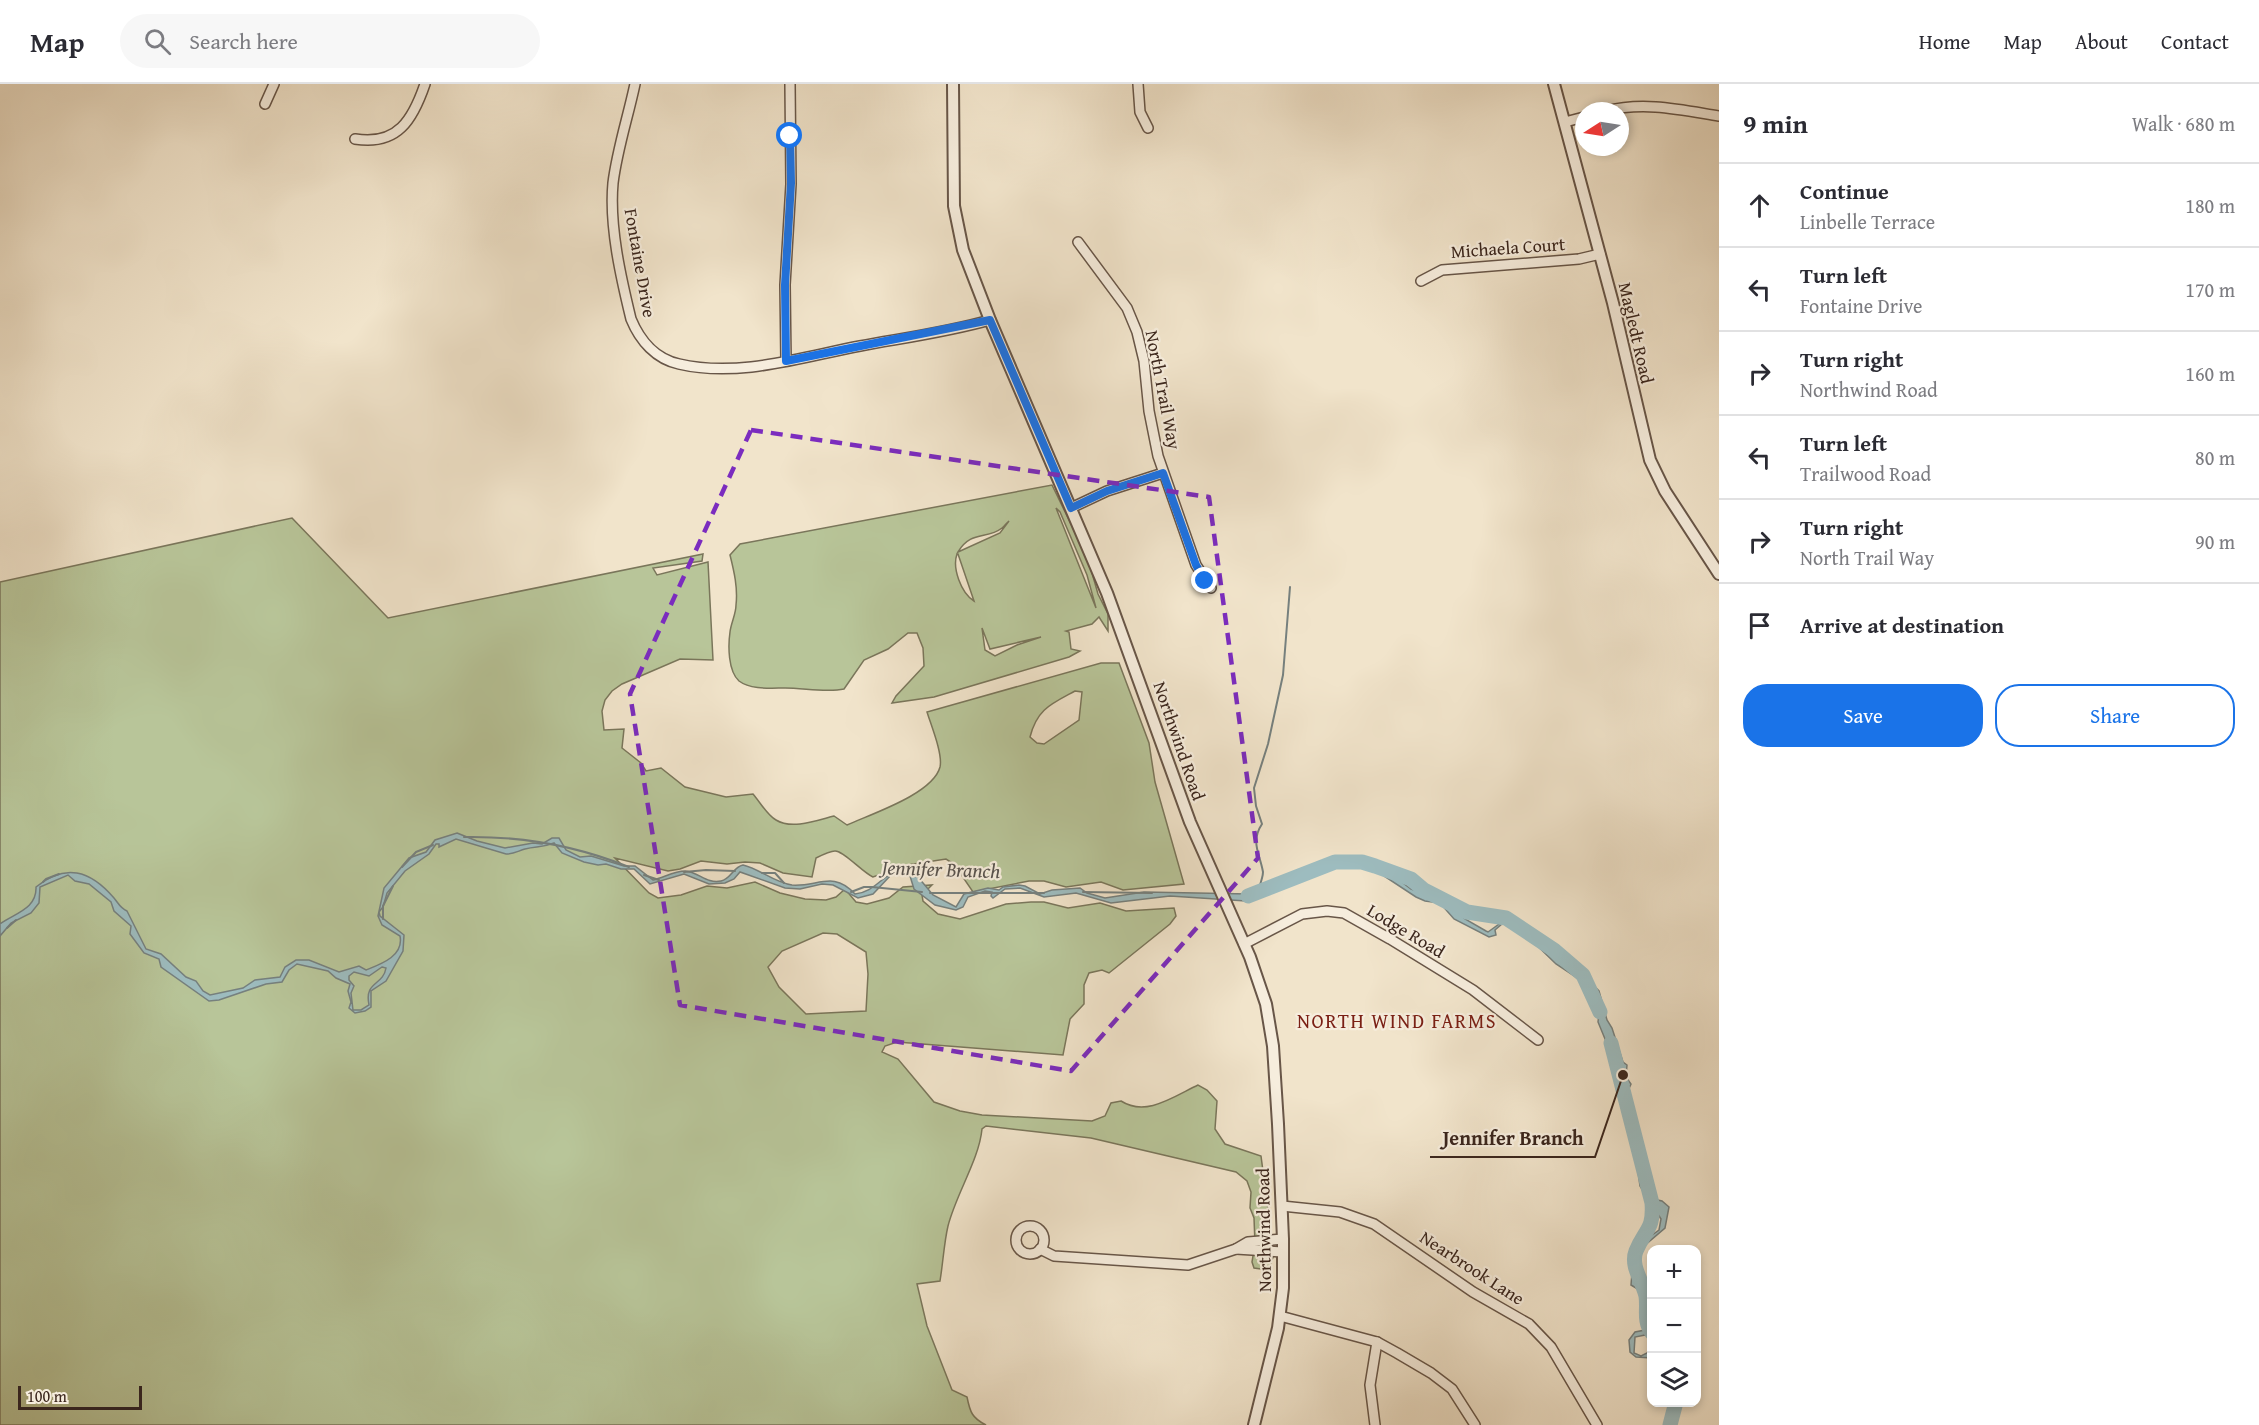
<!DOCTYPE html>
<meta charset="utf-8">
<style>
:root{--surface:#fff;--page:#f7f7f7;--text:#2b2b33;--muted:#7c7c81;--line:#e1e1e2;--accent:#1a73e8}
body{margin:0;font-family:"Gentium Book Plus",serif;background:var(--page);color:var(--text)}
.controls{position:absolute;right:18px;bottom:18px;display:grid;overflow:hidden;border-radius:12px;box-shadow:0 3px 9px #0003}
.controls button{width:54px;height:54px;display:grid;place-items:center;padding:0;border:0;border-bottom:2px solid var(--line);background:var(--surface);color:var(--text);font:30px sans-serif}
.compass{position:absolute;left:1575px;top:18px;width:54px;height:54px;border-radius:50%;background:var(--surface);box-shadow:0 3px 9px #0003;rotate:258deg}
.scale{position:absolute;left:18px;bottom:15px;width:124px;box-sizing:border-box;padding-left:6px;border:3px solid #3b261d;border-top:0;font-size:16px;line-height:21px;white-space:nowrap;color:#3b261d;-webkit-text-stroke:4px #f6eddd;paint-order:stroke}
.stop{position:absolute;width:18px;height:18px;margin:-14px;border:4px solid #1a73e8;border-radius:50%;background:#fff}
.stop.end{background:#1a73e8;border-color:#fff;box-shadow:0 2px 6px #0008}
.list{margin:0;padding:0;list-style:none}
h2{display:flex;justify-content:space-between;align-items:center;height:78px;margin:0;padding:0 24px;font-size:26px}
h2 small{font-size:20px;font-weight:400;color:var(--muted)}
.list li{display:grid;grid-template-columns:39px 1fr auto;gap:18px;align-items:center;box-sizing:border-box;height:84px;padding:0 24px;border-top:2px solid var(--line)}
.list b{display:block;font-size:22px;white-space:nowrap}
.list p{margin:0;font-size:20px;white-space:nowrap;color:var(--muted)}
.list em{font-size:20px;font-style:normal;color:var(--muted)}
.actions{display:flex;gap:12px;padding:18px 24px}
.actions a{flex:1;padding:14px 0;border:2px solid var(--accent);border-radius:24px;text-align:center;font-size:21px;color:var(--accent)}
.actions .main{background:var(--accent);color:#fff}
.icon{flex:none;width:33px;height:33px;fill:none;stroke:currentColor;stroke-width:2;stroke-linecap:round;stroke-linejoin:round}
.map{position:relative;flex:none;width:1719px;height:1341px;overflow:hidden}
header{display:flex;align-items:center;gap:36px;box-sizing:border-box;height:84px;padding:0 30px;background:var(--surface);border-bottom:2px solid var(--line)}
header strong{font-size:28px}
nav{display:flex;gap:33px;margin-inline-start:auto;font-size:21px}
.search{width:420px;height:54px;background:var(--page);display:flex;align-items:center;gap:15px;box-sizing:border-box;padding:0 21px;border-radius:33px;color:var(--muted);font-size:22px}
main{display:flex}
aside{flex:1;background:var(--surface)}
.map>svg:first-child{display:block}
.green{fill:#b8c599;stroke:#7a765b;stroke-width:1.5;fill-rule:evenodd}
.water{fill:#9dbcbf;stroke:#76807e;stroke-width:1.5;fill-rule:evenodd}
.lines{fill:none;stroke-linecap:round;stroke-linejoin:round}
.stream{stroke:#76807e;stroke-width:2}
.river{stroke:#9dbcbf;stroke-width:15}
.minor-casing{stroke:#685648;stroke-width:12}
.tertiary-casing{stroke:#685648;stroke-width:14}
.minor{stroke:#f6eddd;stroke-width:9}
.tertiary{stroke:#f6eddd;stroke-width:10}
.route{stroke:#1a73e8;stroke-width:8}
.marked{fill:none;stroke:#7b2cbf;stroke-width:4.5;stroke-dasharray:12 8;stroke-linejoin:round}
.labels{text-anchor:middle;stroke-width:4.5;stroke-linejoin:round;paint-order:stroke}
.street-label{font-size:18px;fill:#3b261d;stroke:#f6eddd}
.water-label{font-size:20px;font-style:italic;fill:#58534e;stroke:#f6eddd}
.neighbourhood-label{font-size:20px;letter-spacing:1.5px;fill:#7a1f14;stroke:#f6eddd}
.leader{fill:none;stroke:#3b261d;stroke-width:2}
.callout-dot{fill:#3b261d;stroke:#f6eddd;stroke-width:2}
.callout-label{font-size:20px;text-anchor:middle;font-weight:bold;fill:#3b261d;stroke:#f6eddd;stroke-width:4.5;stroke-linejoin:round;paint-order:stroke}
</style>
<header>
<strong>Map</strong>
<div class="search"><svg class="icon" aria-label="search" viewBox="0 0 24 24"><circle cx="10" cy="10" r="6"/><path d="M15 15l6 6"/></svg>Search here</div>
<nav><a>Home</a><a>Map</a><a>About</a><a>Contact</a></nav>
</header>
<main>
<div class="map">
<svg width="1719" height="1341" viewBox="0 0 1719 1341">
<rect width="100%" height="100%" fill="#f1e4cb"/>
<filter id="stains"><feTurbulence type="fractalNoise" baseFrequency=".00333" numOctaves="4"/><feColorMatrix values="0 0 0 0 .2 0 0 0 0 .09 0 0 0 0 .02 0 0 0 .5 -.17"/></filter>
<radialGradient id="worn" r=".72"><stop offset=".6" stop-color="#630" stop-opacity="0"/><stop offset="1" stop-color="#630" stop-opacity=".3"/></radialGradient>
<g class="green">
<path d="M1052,401L1088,475L1098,510L1108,530V547L1099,533L1092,540L1066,547L1069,548L1071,565L1080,567L1069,573L934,613L892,619L896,612L924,582L923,564L917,549H908L888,565L864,576L844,605C827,609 804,604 785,604C771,604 751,606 739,597C728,587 728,562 730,548C731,539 736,530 736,521C738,504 734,487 730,471L740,460ZM1056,424L1060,428L1087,491L1096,524ZM1009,437L1000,449L958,468C971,446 987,456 1002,444C1005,442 1006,439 1009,437ZM957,470H958L974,517C961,509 952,484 957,470ZM982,544L990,565L1041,553L1017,561L995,572L985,566Z"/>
<path d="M292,434L388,534L703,470L702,477L653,484L657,491L708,478L713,576L680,575L622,600L612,607L605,616L602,627L604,646L624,645L622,664L641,679L646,687L661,684L685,703L726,713L753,710C760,718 767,731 776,736C792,746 818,736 834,732L847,741C871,730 933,710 940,683C943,670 931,641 927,628L1101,579H1119L1149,659L1155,698L1184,800L1123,806L1101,798L1066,803L1044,797H1029L973,808L954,780L946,775L907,781L873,793C862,788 844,767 835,767C830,767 822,771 816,774L812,793L783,789L760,779L745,778L727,780L701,777L680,785L668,787L615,774L649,809L658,814L681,811L707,802L727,804L755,798L780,809L805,815L826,816L836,813L845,805L856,818L867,820L889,814L903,803L932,801L922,811L923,817L938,830L960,835L1006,820L1031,818H1044L1068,824L1100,819L1126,827L1174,824L1176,832L1170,840L1109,889L1102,886L1089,889L1084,901V920L1070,935L1063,971L897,958L885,962L882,968L898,975L934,1018L960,1027L982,1031L1092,1037L1105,1032L1111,1019L1121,1017C1146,1033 1173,1013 1198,1001L1207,1006L1217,1017L1215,1045L1225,1060L1261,1072L1274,1171L1268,1186L1254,1184L1252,1178L1255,1160L1254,1134L1250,1124L1251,1108L1247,1097L1236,1088L1091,1054L986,1042L982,1045C979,1076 956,1110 948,1142C944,1159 943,1179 940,1197L917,1200L927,1242L952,1306L967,1313C970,1328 972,1334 986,1341H0V498ZM1075,607L1082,608L1079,636L1044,660L1037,659L1030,653C1037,625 1051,620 1075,607ZM823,849L837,850L866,868L868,890L866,927L806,930L779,903L768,883L782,867Z"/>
</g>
<g class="water">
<path d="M457,749L477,757L505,764L533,759L542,760L552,754H559L566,766L580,773L591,772L624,782H635L653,796C663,794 674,787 685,787C699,788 706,800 721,797C731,795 733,783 743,781C760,785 775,799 792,801C818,803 833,786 855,810C877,808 883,787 906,785L913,792L918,793L933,811L956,823L964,810L988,804L999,806L1003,803L1019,801L1025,802L1040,810L1052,806L1080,804L1087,809L1105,814L1144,808L1249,810L1300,795L1313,783L1330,775L1344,774L1370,779L1386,786L1411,805L1445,817L1465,835L1486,847L1488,848L1502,838L1508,837L1524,842L1544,865L1563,881L1579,887L1599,907L1607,936L1612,944L1623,978L1627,981L1626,993L1631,1000L1627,1009L1632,1019L1634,1032L1640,1050V1066L1644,1083L1642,1093L1645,1105L1653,1115L1662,1117L1669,1123L1665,1144L1637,1168L1632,1177L1651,1216V1234L1646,1210L1631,1201L1632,1189L1629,1177L1638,1161L1659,1146L1661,1135L1640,1102L1632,1044L1627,1032L1619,989L1598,938L1599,930L1588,901L1556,880L1518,843L1510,839L1502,840L1495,846L1496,851L1489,853L1454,835L1440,819L1425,817L1416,813L1369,782L1356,784L1330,778L1316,785L1302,796L1246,817L1170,812L1111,819L1076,809L1044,813L1020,804L1005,805L993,814L991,812L992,808L985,807L968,813L963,823L956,826L935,821L914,805L910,792L907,789L891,791L873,810L858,814L833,801L822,800L800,805L785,804L740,788L734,795L725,799L709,800L684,790L650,800L634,785H621L606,780L598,781L584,778L562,769L554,759C541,764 537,762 525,765C518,767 514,770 506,770L456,755L439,763V760H436L429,770L405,787L387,809L383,823L379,828L380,832L404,851L403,867L386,897L371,907V923L365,927L355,929L349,924L351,918L348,907L350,900L336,894L328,887L297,880L289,886L282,898L266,900L219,916L209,917L161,883L159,875L144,869L130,850L131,842L114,827L111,818L89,800L75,797L68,791L40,803L39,819L31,829L11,839L0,852V840C15,829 37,825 36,803C65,779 90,786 114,814C119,820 120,824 127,827L146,865L161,870L186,893L196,897L203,907L210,911L243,904L255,896L280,893L285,883L296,876H309L339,888L359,882L366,886C381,880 404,872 400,852L382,841L378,832L384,804L409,774L426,768L435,756ZM382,883L386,884C383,902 364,897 369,921L361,926H353L351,909L354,902L349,896V892L354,888L369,892Z"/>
<polygon points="1651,1239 1650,1247 1645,1251 1635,1253 1634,1269 1641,1272 1651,1267 1651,1274 1636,1273 1630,1268 1629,1256 1635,1248 1645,1246"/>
</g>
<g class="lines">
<g class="stream">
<path d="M464,753C519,752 577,762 629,783"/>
<polyline points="402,783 416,768 433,761"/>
<polyline points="684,788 706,786 735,787"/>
<polyline points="762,789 775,789 784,799"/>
<polyline points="644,791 659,796"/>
<polyline points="43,798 46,795 59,790"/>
<path d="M1258,807C1260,801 1263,793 1263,788C1260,770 1250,758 1262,740L1256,722L1254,704L1268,660L1283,591L1290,503"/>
<polyline points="851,808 864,803 872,803 922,808"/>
<polyline points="1083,808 1152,809"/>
<polyline points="930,809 1044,809"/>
<polyline points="383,835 383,822 393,802"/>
<polyline points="7,844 16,836"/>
</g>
<g class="river">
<polyline points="1248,812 1335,778 1362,778 1375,782 1411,795 1424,806 1467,828 1506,834 1554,866 1583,891 1600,928"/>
<path d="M1611,959L1652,1119C1654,1146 1645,1145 1636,1167C1630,1182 1643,1198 1646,1212C1648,1226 1643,1236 1652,1249"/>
<polyline points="1670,1341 1676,1318"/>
</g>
<g class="minor-casing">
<g id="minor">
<path d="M635,0C628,33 617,66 613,99C609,142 621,194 631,235C640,257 656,275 679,280C739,294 802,273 860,262C903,254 948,248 990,236"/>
<polyline points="1138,0 1140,28 1148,44"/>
<polyline points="265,20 274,0"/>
<path d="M1606,27C1644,17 1682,26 1719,32"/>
<polyline points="1565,38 1584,33"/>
<path d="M355,55C398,62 413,35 425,0"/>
<polyline points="1078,158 1127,224 1137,248 1144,277 1149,327 1158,372 1196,481 1211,504"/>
<polyline points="1421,197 1442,186 1579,175 1600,170"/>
<polyline points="786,277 785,201 791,100 790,0"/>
<polyline points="1071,424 1107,407 1163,389"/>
<polyline points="1244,860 1302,830 1327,827 1344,829 1390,855 1473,906 1538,956"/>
<polyline points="1282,1122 1340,1128 1374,1140 1473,1208 1529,1240 1551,1263 1597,1341"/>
<circle cx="1030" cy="1156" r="14"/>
<polyline points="1040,1165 1054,1172 1188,1181 1236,1165 1248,1158 1283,1155"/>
<polyline points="1236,1165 1283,1168"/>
<polyline points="1280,1232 1377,1258 1397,1269 1431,1289 1452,1305 1475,1341"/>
<polyline points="1375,1341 1370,1301 1377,1258"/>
</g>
</g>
<g class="tertiary-casing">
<g id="tertiary">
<polyline points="953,0 954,122 963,166 990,236 1107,509 1190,738 1250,873 1266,920 1273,962 1278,1040 1283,1155 1283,1204 1278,1244 1254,1341"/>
<polyline points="1554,0 1613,219 1650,376 1665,407 1719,490"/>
</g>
</g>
<use href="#minor" class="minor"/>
<use href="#tertiary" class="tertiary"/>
</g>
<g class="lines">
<polyline class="route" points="790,52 791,99 785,201 786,277 990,236 1071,424 1107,407 1163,389 1196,481 1205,497"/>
</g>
<path class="marked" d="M751,346L1209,413L1258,774L1071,987L680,921L630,610Z"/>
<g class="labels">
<g class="street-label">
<text transform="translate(1508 164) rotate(-4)" y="6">Michaela Court</text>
<text transform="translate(640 179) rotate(80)" y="6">Fontaine Drive</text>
<text transform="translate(1636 249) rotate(77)" y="6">Magledt Road</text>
<text transform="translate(1163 306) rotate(79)" y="6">North Trail Way</text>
<text transform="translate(1179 657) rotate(71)" y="6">Northwind Road</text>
<text transform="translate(1406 847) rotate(31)" y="6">Lodge Road</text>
<text transform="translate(1264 1146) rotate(-91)" y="6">Northwind Road</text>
<text transform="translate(1472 1184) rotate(33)" y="6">Nearbrook Lane</text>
</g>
<g class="water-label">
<text transform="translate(941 785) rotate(2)" y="7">Jennifer Branch</text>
</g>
<g class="neighbourhood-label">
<text x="1397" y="944">NORTH WIND FARMS</text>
</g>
</g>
<path class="leader" d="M1623 991L1595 1073H1430"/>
<circle class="callout-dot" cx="1623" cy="991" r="6"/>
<g class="callout-label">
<text x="1513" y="1061">Jennifer Branch</text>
</g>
<rect width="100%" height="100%" filter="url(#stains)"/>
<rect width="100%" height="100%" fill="url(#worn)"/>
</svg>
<div class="controls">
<button>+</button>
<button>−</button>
<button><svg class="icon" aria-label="layers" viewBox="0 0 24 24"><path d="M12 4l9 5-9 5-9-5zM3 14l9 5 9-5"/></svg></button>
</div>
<svg class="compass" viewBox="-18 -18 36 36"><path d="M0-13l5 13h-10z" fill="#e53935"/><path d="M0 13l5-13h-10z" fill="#7c7c81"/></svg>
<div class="scale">100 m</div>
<div class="stop" style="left:790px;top:52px"></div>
<div class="stop end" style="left:1205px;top:497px"></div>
</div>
<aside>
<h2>9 min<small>Walk · 680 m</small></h2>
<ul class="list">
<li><svg class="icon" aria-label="ahead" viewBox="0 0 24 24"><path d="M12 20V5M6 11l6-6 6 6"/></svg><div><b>Continue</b><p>Linbelle Terrace</p></div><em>180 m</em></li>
<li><svg class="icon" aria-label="left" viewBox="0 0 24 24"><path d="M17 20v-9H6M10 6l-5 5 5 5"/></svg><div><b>Turn left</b><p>Fontaine Drive</p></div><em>170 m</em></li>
<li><svg class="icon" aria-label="right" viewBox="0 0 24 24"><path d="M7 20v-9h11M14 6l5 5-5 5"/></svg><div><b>Turn right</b><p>Northwind Road</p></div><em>160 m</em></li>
<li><svg class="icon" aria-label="left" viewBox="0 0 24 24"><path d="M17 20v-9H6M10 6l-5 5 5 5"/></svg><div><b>Turn left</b><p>Trailwood Road</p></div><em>80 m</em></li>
<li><svg class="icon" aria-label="right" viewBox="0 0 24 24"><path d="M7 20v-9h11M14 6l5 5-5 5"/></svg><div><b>Turn right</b><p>North Trail Way</p></div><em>90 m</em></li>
<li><svg class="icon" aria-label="arrive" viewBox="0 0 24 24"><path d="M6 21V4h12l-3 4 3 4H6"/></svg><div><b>Arrive at destination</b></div></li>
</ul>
<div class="actions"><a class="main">Save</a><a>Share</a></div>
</aside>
</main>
